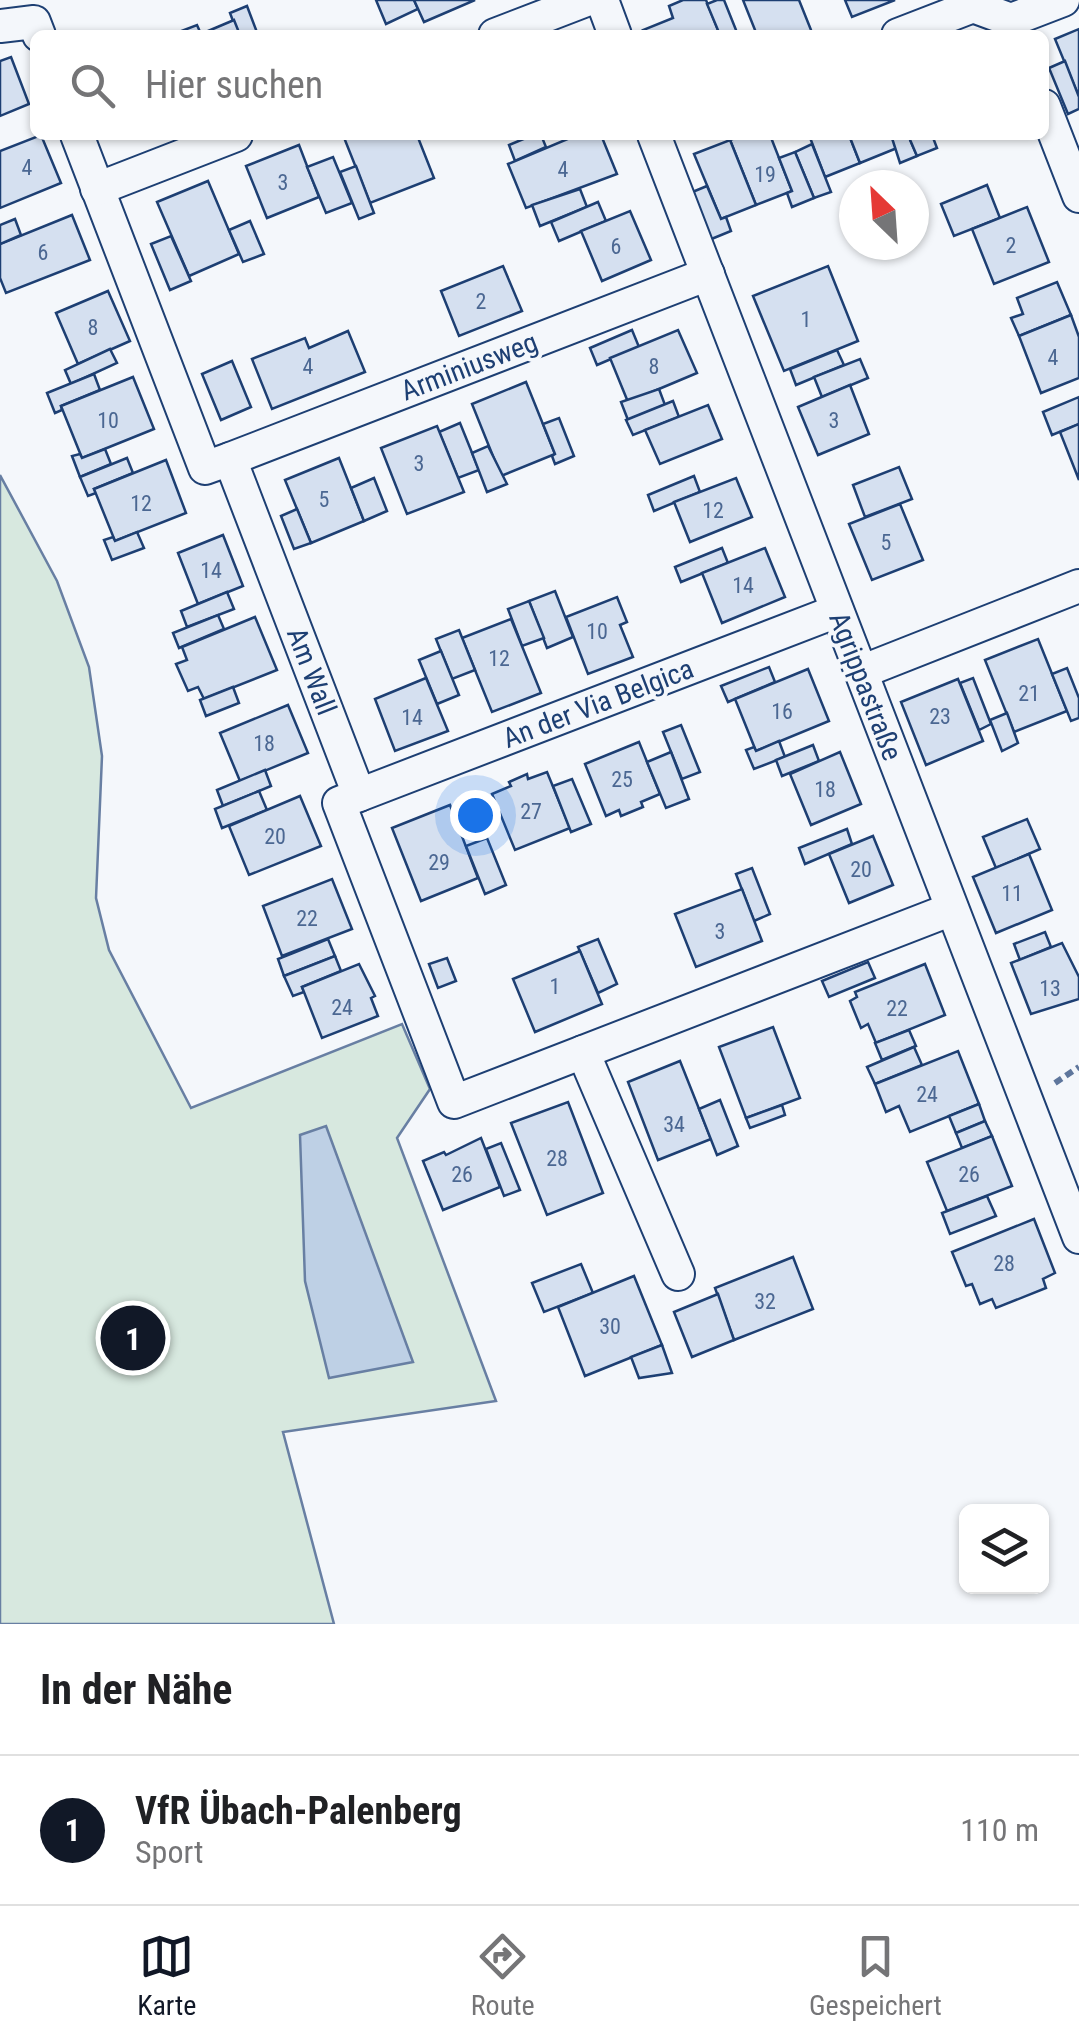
<!DOCTYPE html>
<html lang="de">
<meta charset="utf-8">
<style>
:root{--surface:#fff;--page:#f2f2f2;--text:#202124;--muted:#757577;--line:#e0e0e0;--accent:#111827}
body{margin:0;font-family:"Roboto Condensed",sans-serif;background:var(--page);color:var(--text)}
.controls{position:absolute;right:30px;bottom:30px;display:grid;overflow:hidden;border-radius:15px;box-shadow:0 2px 8px #0004}
.controls button{width:90px;height:90px;display:grid;place-items:center;padding:0;border:0;border-bottom:2px solid var(--line);background:var(--surface);color:var(--text);font:50px sans-serif}
.compass{position:absolute;left:839px;top:170px;width:90px;height:90px;border-radius:50%;background:var(--surface);box-shadow:0 2px 8px #0004;rotate:335deg}
.you{position:absolute;left:475px;top:815px;width:35px;height:35px;margin:-25px;border:8px solid #fff;border-radius:50%;background:#1a73e8;box-shadow:0 0 0 15px #1a73e833}
.badge{display:grid;place-items:center;width:65px;height:65px;border-radius:50%;background:var(--accent);color:#fff;font-size:32px;font-weight:700}
.pin{position:absolute;translate:-50% -50%;border:5px solid #fff;box-shadow:0 2px 10px #0006}
.list{margin:0;padding:0;list-style:none}
h2{display:flex;justify-content:space-between;align-items:center;height:130px;margin:0;padding:0 40px;font-size:42px}
h2 small{font-size:32px;font-weight:400;color:var(--muted)}
.list li{display:grid;grid-template-columns:65px 1fr auto;gap:30px;align-items:center;box-sizing:border-box;height:150px;padding:0 40px;border-top:2px solid var(--line)}
.list b{display:block;font-size:38px;white-space:nowrap}
.list p{margin:0;font-size:32px;white-space:nowrap;color:var(--muted)}
.list em{font-size:32px;font-style:normal;color:var(--muted)}
.icon{flex:none;width:55px;height:55px;fill:none;stroke:currentColor;stroke-width:2;stroke-linecap:round;stroke-linejoin:round}
.map{position:relative;flex:none;width:1079px;height:1624px;overflow:hidden}
.search{position:absolute;background:var(--surface);box-shadow:0 2px 8px #0004;left:30px;right:30px;top:30px;height:110px;display:flex;align-items:center;gap:25px;box-sizing:border-box;padding:0 35px;border-radius:15px;color:var(--muted);font-size:38px}
.sheet{height:280px;background:var(--surface)}
nav{display:flex;justify-content:space-around;align-items:center;box-sizing:border-box;height:140px;border-top:2px solid var(--line);background:var(--surface);font-size:28px;color:var(--muted)}
nav a{display:grid;justify-items:center;gap:5px}
nav .on{color:var(--accent)}
.map>svg:first-child{display:block}
.green{fill:#d7e8df;stroke:#687fa3;stroke-width:2.5}
.water{fill:#bed0e5;stroke:#687fa3;stroke-width:2.5}
.building{fill:#d5e0f0;stroke:#1d3f73;stroke-width:2.5}
.lines{fill:none;stroke-linecap:round;stroke-linejoin:round}
.street-casing{stroke:#1d3f73;stroke-width:36}
.path{stroke:#5e769c;stroke-width:6;stroke-dasharray:8 5;stroke-linecap:butt}
.street{stroke:#f4f7fb;stroke-width:32}
.labels{text-anchor:middle;stroke-width:8;stroke-linejoin:round;paint-order:stroke}
.number-label{font-size:22px;fill:#4b6792}
.street-label{font-size:28px;fill:#1d3f73;stroke:#f4f7fb}
</style>
<div class="map">
<svg width="1079" height="1624" viewBox="0 0 1079 1624">
<rect width="100%" height="100%" fill="#f4f7fb"/>
<polygon class="green" points="0,475 57,581 89,667 102,756 96,898 109,950 191,1108 402,1024 430,1089 397,1138 496,1401 283,1432 334,1624 0,1624"/>
<polygon class="water" points="326,1126 413,1362 329,1378 305,1281 300,1135"/>
<g class="building">
<polygon points="376,0 414,0 418,9 386,24"/>
<polygon points="414,0 475,0 424,22"/>
<polygon points="683,0 706,0 720,35 646,35 643,30 673,18 669,6"/>
<polygon points="717,0 724,0 738,35 720,35 707,4"/>
<polygon points="743,0 799,0 813,35 757,35"/>
<polygon points="845,0 895,0 852,17"/>
<polygon points="247,6 258,35 240,35 233,21 230,13"/>
<polygon points="234,20 240,35 171,35 197,25 201,34"/>
<polygon points="1079,29 1079,97 1055,39"/>
<polygon points="11,57 29,104 0,116 0,61"/>
<polygon points="1065,61 1079,97 1079,109 1068,114 1049,68"/>
<polygon points="41,135 61,183 0,208 0,151"/>
<polygon points="343,135 417,135 434,178 370,203"/>
<polygon points="533,135 541,135 546,147 515,161 509,145"/>
<polygon points="577,135 601,135 617,174 526,208 508,164"/>
<polygon points="742,135 770,135 792,191 756,205 730,140"/>
<polygon points="809,135 849,135 860,163 825,177"/>
<polygon points="849,135 891,135 897,148 860,163"/>
<polygon points="891,135 908,135 917,156 900,163"/>
<polygon points="908,135 932,135 937,148 917,156"/>
<polygon points="730,140 756,205 721,219 694,154"/>
<polygon points="812,144 831,192 814,198 795,152"/>
<polygon points="299,145 319,197 267,218 246,166"/>
<polygon points="795,152 814,198 792,207 787,193 792,191 779,158"/>
<polygon points="333,157 352,203 326,213 307,167"/>
<polygon points="356,166 374,213 359,219 340,172"/>
<polygon points="208,181 239,254 189,276 157,202"/>
<polygon points="987,185 1000,218 954,236 941,204"/>
<polygon points="707,186 721,219 726,217 731,231 709,240 690,193"/>
<polygon points="580,189 587,207 540,226 532,205"/>
<polygon points="598,202 606,221 559,241 551,222"/>
<polygon points="1027,207 1049,262 994,284 972,229"/>
<polygon points="630,211 651,260 602,281 581,231"/>
<polygon points="72,215 90,260 6,293 0,278 0,244"/>
<polygon points="15,219 21,235 0,244 0,225"/>
<polygon points="250,221 264,254 243,262 229,230"/>
<polygon points="171,236 191,281 170,290 151,244"/>
<polygon points="503,266 522,311 459,336 441,291"/>
<polygon points="828,266 858,341 784,371 753,296"/>
<polygon points="1057,282 1071,315 1019,336 1011,318 1023,314 1017,298"/>
<polygon points="108,291 130,341 78,364 56,313"/>
<polygon points="1071,315 1079,337 1079,378 1041,393 1019,336"/>
<polygon points="632,330 639,347 597,365 590,348"/>
<polygon points="678,330 697,373 628,402 610,358"/>
<polygon points="348,331 365,372 272,409 252,359 305,338 309,348"/>
<polygon points="110,349 117,363 71,384 65,370"/>
<polygon points="837,350 844,365 796,385 790,369"/>
<polygon points="860,359 868,378 822,397 814,377"/>
<polygon points="232,361 251,407 221,420 202,374"/>
<polygon points="94,374 100,390 61,406 62,410 55,413 47,393"/>
<polygon points="133,377 154,429 82,458 61,406"/>
<polygon points="526,382 555,454 501,476 472,404"/>
<polygon points="850,385 869,434 818,455 798,407"/>
<polygon points="659,389 665,405 628,420 621,402"/>
<polygon points="1079,397 1079,424 1052,435 1043,412"/>
<polygon points="673,401 679,417 633,435 626,420"/>
<polygon points="708,405 722,439 660,464 645,430"/>
<polygon points="559,418 574,456 555,464 552,456 555,454 543,424"/>
<polygon points="460,423 479,470 458,478 439,432"/>
<polygon points="1079,424 1079,480 1060,432"/>
<polygon points="437,426 464,492 407,514 381,448"/>
<polygon points="488,446 507,484 487,492 472,453"/>
<polygon points="105,449 111,464 80,477 72,456 80,454 82,458"/>
<polygon points="127,458 133,473 94,489 96,493 88,496 80,477"/>
<polygon points="339,458 364,521 311,543 285,480"/>
<polygon points="166,460 186,513 115,541 94,489"/>
<polygon points="899,467 912,499 865,517 853,485"/>
<polygon points="694,476 700,492 654,511 648,495"/>
<polygon points="374,478 387,511 364,521 351,488"/>
<polygon points="736,478 752,517 690,542 674,502"/>
<polygon points="900,504 923,560 872,580 849,524"/>
<polygon points="297,509 311,543 294,549 281,516"/>
<polygon points="137,532 144,548 112,560 104,540 113,537 115,541"/>
<polygon points="223,535 243,586 198,604 178,553"/>
<polygon points="722,548 728,563 681,582 675,567"/>
<polygon points="765,548 785,597 722,623 702,573"/>
<polygon points="555,591 573,637 547,648 529,601"/>
<polygon points="227,592 234,609 187,627 181,611"/>
<polygon points="617,597 627,622 620,625 633,657 588,674 566,617"/>
<polygon points="529,601 544,638 522,646 508,609"/>
<polygon points="218,615 224,629 179,648 173,633"/>
<polygon points="255,617 277,670 204,699 198,687 188,691 176,664 187,660 182,647"/>
<polygon points="511,619 541,693 492,712 462,638"/>
<polygon points="459,630 475,670 452,679 436,639"/>
<polygon points="1038,639 1067,711 1014,732 985,660"/>
<polygon points="441,651 459,695 437,704 419,660"/>
<polygon points="769,667 775,682 728,702 721,686"/>
<polygon points="1067,668 1079,698 1079,718 1071,721 1052,674"/>
<polygon points="808,669 829,721 756,751 735,699"/>
<polygon points="426,678 448,731 395,751 375,699"/>
<polygon points="973,678 991,724 979,730 960,683"/>
<polygon points="958,679 983,741 926,765 901,702"/>
<polygon points="233,687 239,703 206,716 200,700"/>
<polygon points="288,705 308,753 240,781 220,733"/>
<polygon points="1007,713 1018,743 1002,751 990,720"/>
<polygon points="681,725 700,772 682,779 663,732"/>
<polygon points="779,741 785,757 754,769 746,750 754,747 756,751"/>
<polygon points="639,742 660,794 641,802 643,807 621,816 619,810 606,816 585,764"/>
<polygon points="813,745 819,761 782,776 776,760"/>
<polygon points="671,752 689,799 666,808 647,762"/>
<polygon points="840,752 861,804 811,825 790,774"/>
<polygon points="265,770 271,786 223,806 217,790"/>
<polygon points="547,772 570,828 515,850 492,794 511,786 509,782 527,774 528,779"/>
<polygon points="572,779 591,824 571,832 553,786"/>
<polygon points="259,791 267,810 222,828 215,809"/>
<polygon points="300,796 321,846 249,875 229,826"/>
<polygon points="450,805 478,878 421,901 392,828"/>
<polygon points="1027,819 1040,849 996,868 983,837"/>
<polygon points="847,829 852,844 805,864 799,848"/>
<polygon points="873,836 893,885 849,903 829,854"/>
<polygon points="487,838 506,885 485,894 466,846"/>
<polygon points="1029,854 1052,910 996,933 973,877"/>
<polygon points="752,868 770,914 754,921 736,874"/>
<polygon points="332,879 352,929 282,956 263,906"/>
<polygon points="742,889 762,941 696,967 675,914"/>
<polygon points="1045,932 1051,947 1020,960 1014,944"/>
<polygon points="328,939 335,956 284,976 278,959"/>
<polygon points="598,939 617,984 598,993 578,947"/>
<polygon points="1062,943 1079,977 1079,999 1031,1014 1011,963"/>
<polygon points="580,951 602,1004 535,1032 513,979"/>
<polygon points="335,956 341,971 302,987 304,992 293,996 284,976"/>
<polygon points="447,958 456,981 438,988 429,964"/>
<polygon points="868,962 875,978 829,997 822,981"/>
<polygon points="359,964 375,996 371,998 378,1016 322,1038 302,987"/>
<polygon points="925,964 945,1015 876,1043 868,1024 861,1028 850,1001 857,997 855,992"/>
<polygon points="773,1027 800,1098 746,1118 719,1047"/>
<polygon points="909,1030 916,1046 882,1060 875,1043"/>
<polygon points="914,1047 922,1065 875,1084 867,1067"/>
<polygon points="958,1051 979,1104 910,1132 899,1106 886,1112 875,1084"/>
<polygon points="680,1061 711,1139 658,1160 628,1082"/>
<polygon points="720,1100 738,1146 717,1155 699,1109"/>
<polygon points="568,1102 603,1193 547,1215 511,1123"/>
<polygon points="979,1104 985,1121 956,1133 949,1116"/>
<polygon points="782,1105 785,1115 750,1128 746,1118"/>
<polygon points="985,1121 992,1136 962,1148 956,1133"/>
<polygon points="992,1136 1012,1186 947,1211 927,1162"/>
<polygon points="481,1138 500,1187 443,1210 423,1161 444,1152 446,1155"/>
<polygon points="501,1143 520,1190 504,1196 486,1149"/>
<polygon points="987,1196 996,1216 950,1234 942,1213"/>
<polygon points="1034,1219 1055,1273 1043,1279 1046,1288 996,1308 992,1299 980,1304 972,1284 966,1286 952,1252"/>
<polygon points="793,1257 813,1309 734,1340 715,1288"/>
<polygon points="581,1264 593,1293 544,1312 532,1283"/>
<polygon points="634,1276 662,1345 585,1376 558,1307"/>
<polygon points="718,1294 734,1340 692,1357 674,1312"/>
<polygon points="662,1345 672,1373 639,1378 631,1357"/>
</g>
<g class="lines">
<g class="street-casing">
<g id="street">
<polyline points="602,0 615,35"/>
<polyline points="0,26 34,22 39,35"/>
<polyline points="495,35 586,0"/>
<polyline points="898,35 973,6 1011,20 1063,0"/>
<polyline points="1044,106 1079,196"/>
<polyline points="77,135 205,468 230,459 359,795 339,803 454,1102 952,909"/>
<polyline points="654,135 1079,1237"/>
<polyline points="97,189 236,135"/>
<polyline points="230,459 708,274"/>
<polyline points="861,672 1079,586"/>
<polyline points="359,795 837,611"/>
<polyline points="583,1052 678,1274"/>
</g>
</g>
<polyline class="path" points="1055,1083 1079,1067"/>
<use href="#street" class="street"/>
</g>
<g class="labels">
<g class="number-label">
<text x="27" y="175">4</text>
<text x="563" y="177">4</text>
<text x="765" y="182">19</text>
<text x="283" y="190">3</text>
<text x="1011" y="253">2</text>
<text x="616" y="254">6</text>
<text x="43" y="260">6</text>
<text x="481" y="309">2</text>
<text x="806" y="327">1</text>
<text x="93" y="335">8</text>
<text x="1053" y="365">4</text>
<text x="308" y="374">4</text>
<text x="654" y="374">8</text>
<text x="108" y="428">10</text>
<text x="834" y="428">3</text>
<text x="419" y="471">3</text>
<text x="324" y="507">5</text>
<text x="141" y="511">12</text>
<text x="713" y="518">12</text>
<text x="886" y="550">5</text>
<text x="211" y="578">14</text>
<text x="743" y="593">14</text>
<text x="597" y="639">10</text>
<text x="499" y="666">12</text>
<text x="1029" y="701">21</text>
<text x="782" y="719">16</text>
<text x="940" y="724">23</text>
<text x="412" y="725">14</text>
<text x="264" y="751">18</text>
<text x="622" y="787">25</text>
<text x="825" y="797">18</text>
<text x="531" y="819">27</text>
<text x="275" y="844">20</text>
<text x="439" y="870">29</text>
<text x="861" y="877">20</text>
<text x="1012" y="901">11</text>
<text x="307" y="926">22</text>
<text x="720" y="939">3</text>
<text x="555" y="994">1</text>
<text x="1050" y="996">13</text>
<text x="342" y="1015">24</text>
<text x="897" y="1016">22</text>
<text x="927" y="1102">24</text>
<text x="674" y="1132">34</text>
<text x="557" y="1166">28</text>
<text x="462" y="1182">26</text>
<text x="969" y="1182">26</text>
<text x="1004" y="1271">28</text>
<text x="765" y="1309">32</text>
<text x="610" y="1334">30</text>
</g>
<g class="street-label">
<text transform="translate(469 366) rotate(-21)" y="10">Arminiusweg</text>
<text transform="translate(312 671) rotate(69)" y="10">Am Wall</text>
<text transform="translate(866 686) rotate(69)" y="10">Agrippastraße</text>
<text transform="translate(598 703) rotate(-21)" y="10">An der Via Belgica</text>
</g>
</g>
</svg>
<div class="controls">
<button><svg class="icon" aria-label="layers" viewBox="0 0 24 24"><path d="M12 4l9 5-9 5-9-5zM3 14l9 5 9-5"/></svg></button>
</div>
<svg class="compass" viewBox="-18 -18 36 36"><path d="M0-13l5 13h-10z" fill="#e53935"/><path d="M0 13l5-13h-10z" fill="#757577"/></svg>
<div class="you"></div>
<div class="pin badge" style="left:133px;top:1338px">1</div>
<div class="search"><svg class="icon" aria-label="search" viewBox="0 0 24 24"><circle cx="10" cy="10" r="6"/><path d="M15 15l6 6"/></svg>Hier suchen</div>
</div>
<section class="sheet">
<h2>In der Nähe<small></small></h2>
<ul class="list">
<li><span class="badge">1</span><div><b>VfR Übach-Palenberg</b><p>Sport</p></div><em>110 m</em></li>
</ul>
</section>
<nav>
<a class="on"><svg class="icon" aria-label="map" viewBox="0 0 24 24"><path d="M3 6l6-2 6 2 6-2v14l-6 2-6-2-6 2zM9 4v14M15 6v14"/></svg>Karte</a>
<a><svg class="icon" aria-label="directions" viewBox="0 0 24 24"><path d="M12 3l9 9-9 9-9-9zM9 14v-3h6M13 9l2 2-2 2"/></svg>Route</a>
<a><svg class="icon" aria-label="saved" viewBox="0 0 24 24"><path d="M7 4h10v16l-5-4-5 4z"/></svg>Gespeichert</a>
</nav>
